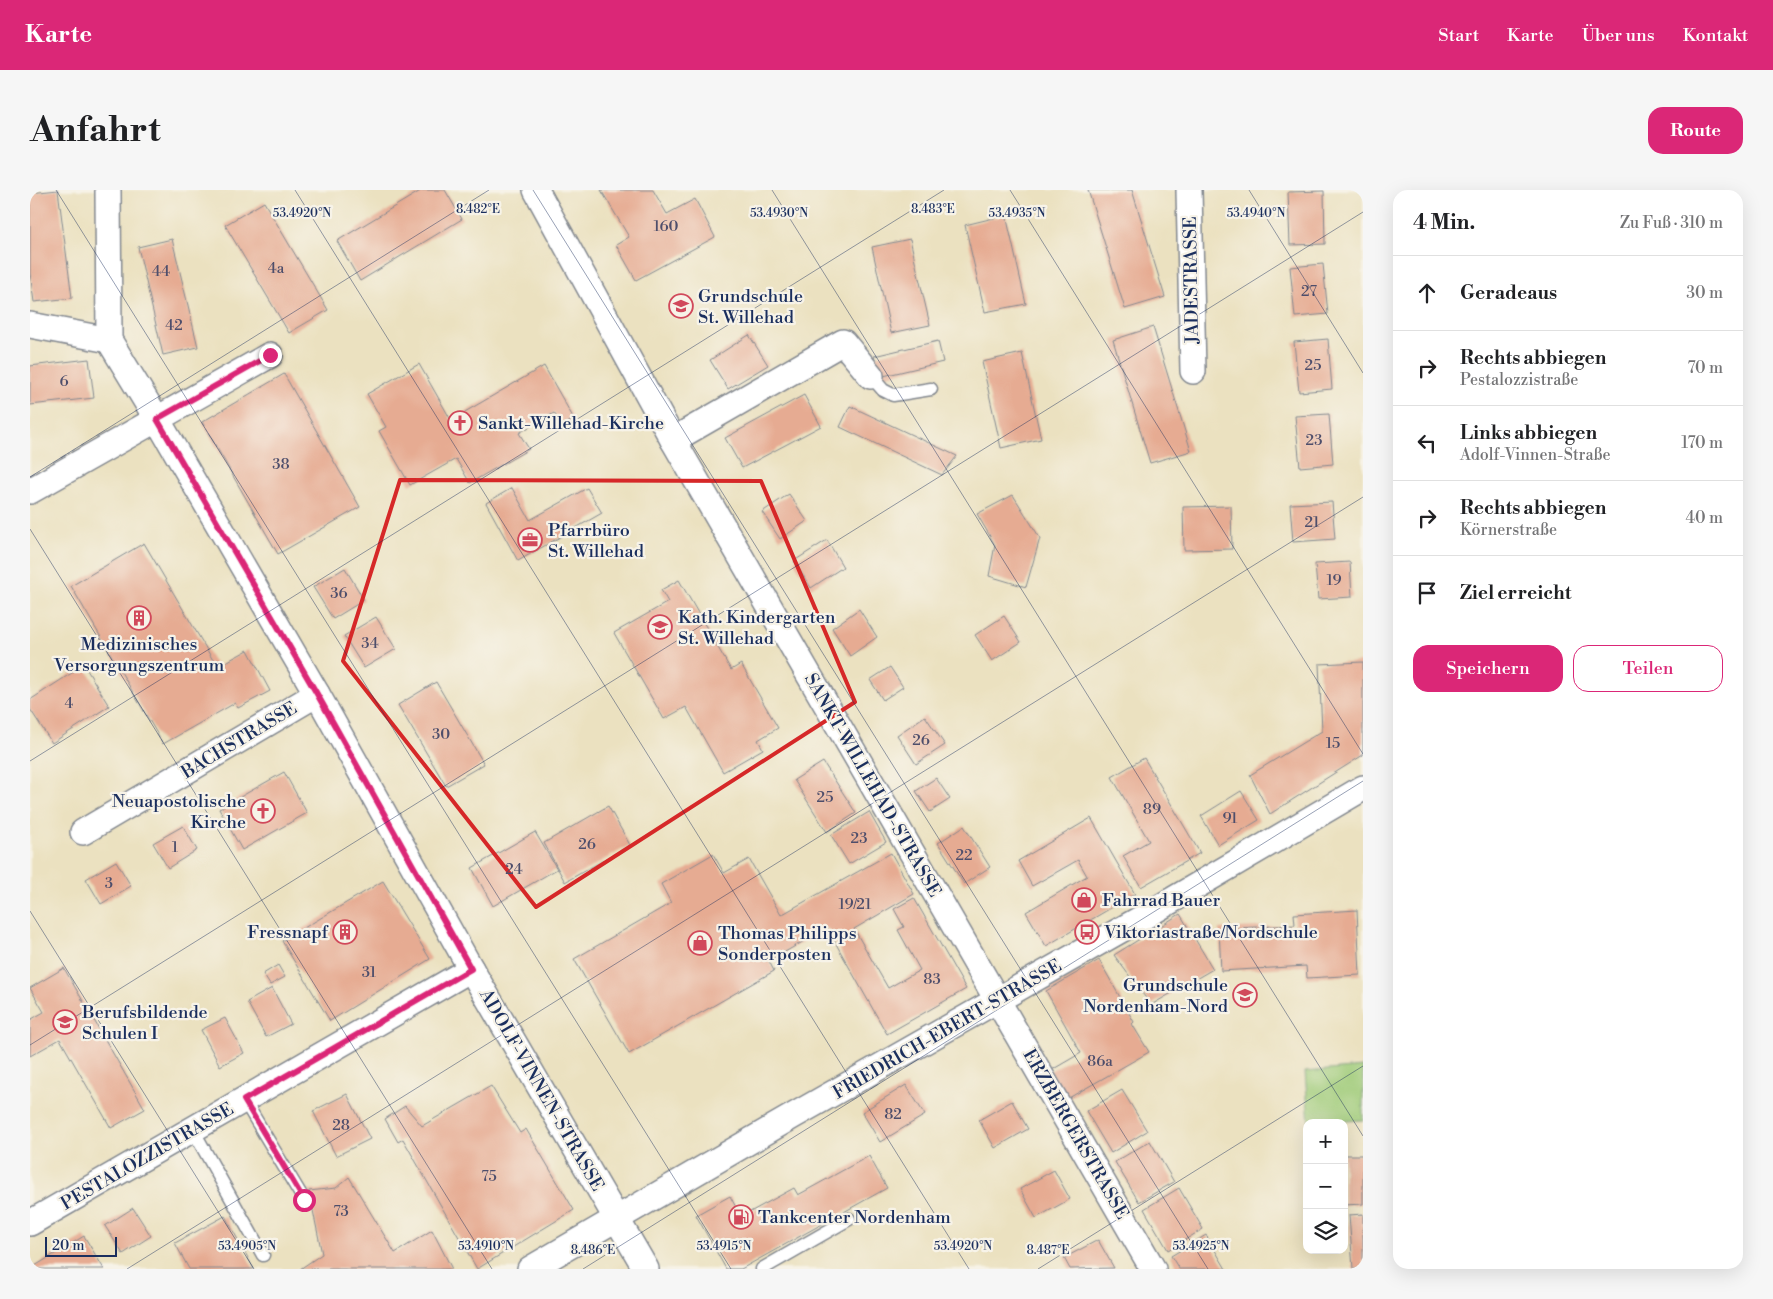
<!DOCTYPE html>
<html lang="de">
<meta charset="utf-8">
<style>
:root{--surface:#fff;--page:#f6f6f6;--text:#202124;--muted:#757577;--line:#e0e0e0;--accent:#db2777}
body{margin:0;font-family:"Libre Bodoni",serif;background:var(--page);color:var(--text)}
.controls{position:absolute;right:15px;bottom:15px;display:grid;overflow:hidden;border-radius:10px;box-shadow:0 5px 20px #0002}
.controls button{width:45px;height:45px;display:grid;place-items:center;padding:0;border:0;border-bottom:1px solid var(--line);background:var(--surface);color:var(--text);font:25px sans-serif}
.scale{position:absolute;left:15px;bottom:12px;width:72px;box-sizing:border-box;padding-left:5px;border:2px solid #1b2f5e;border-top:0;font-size:14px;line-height:18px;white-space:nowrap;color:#1b2f5e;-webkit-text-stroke:4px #f7f3e8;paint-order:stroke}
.stop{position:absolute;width:15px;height:15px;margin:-11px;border:4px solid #db2777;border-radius:50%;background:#fff}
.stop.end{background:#db2777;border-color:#fff;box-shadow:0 1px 5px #0008}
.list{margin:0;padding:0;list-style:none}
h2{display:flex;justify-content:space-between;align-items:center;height:65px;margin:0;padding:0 20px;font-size:21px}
h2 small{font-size:16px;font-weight:400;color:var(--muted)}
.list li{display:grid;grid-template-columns:32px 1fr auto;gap:15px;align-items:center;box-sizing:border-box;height:75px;padding:0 20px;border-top:1px solid var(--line)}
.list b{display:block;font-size:19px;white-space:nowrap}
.list p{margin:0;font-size:16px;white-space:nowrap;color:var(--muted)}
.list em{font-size:16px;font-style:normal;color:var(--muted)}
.actions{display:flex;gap:10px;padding:15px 20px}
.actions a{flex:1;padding:11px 0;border:1px solid var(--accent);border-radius:15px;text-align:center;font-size:18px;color:var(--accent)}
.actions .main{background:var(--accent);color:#fff}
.icon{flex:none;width:28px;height:28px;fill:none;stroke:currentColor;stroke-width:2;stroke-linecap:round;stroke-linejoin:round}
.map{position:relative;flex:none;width:1333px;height:1079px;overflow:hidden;border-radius:15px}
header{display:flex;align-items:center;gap:30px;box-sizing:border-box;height:70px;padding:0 25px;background:var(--accent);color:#fff}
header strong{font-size:24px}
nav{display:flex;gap:28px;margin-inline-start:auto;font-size:18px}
.intro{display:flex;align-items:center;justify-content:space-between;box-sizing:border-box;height:120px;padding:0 30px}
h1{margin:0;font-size:35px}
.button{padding:12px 22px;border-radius:15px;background:var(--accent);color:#fff;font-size:18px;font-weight:700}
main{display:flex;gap:30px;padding:0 30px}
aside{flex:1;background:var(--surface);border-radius:15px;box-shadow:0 5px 20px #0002}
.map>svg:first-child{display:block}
.green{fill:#9eca77;stroke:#5c7c6a}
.building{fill:#e6ab92}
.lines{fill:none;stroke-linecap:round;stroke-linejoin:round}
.service-casing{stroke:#83888f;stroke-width:15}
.minor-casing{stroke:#83888f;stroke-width:28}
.service{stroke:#fff;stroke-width:12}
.minor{stroke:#fff;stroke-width:25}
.route{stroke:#db2777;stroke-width:6}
.marked{fill:none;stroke:#d62828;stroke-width:4;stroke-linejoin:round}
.ticks{fill:none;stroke:#1b2f5e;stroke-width:1;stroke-opacity:0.45}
.labels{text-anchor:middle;stroke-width:4.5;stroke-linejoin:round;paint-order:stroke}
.number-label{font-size:15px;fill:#4e4e6b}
.street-label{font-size:18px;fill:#1b2f5e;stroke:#f7f3e8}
.poi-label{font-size:18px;fill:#1b2f5e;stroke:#f7f3e8;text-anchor:start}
.ticks-label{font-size:12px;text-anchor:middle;fill:#1b2f5e;stroke:#f7f3e8;stroke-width:4.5;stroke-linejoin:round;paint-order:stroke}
</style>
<header>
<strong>Karte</strong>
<nav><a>Start</a><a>Karte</a><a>Über uns</a><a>Kontakt</a></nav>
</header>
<div class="intro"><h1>Anfahrt</h1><a class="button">Route</a></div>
<main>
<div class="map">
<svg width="1333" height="1079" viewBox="0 0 1333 1079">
<rect width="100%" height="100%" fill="#f7f3e8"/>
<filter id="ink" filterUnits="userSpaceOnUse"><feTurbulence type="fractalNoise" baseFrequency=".02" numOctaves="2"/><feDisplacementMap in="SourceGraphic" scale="10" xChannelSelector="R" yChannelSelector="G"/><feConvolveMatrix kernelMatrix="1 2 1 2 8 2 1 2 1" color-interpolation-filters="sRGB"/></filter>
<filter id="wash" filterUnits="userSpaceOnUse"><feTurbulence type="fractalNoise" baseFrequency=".0096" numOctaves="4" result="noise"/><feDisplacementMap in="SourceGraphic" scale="20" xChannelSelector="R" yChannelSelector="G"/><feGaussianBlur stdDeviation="1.12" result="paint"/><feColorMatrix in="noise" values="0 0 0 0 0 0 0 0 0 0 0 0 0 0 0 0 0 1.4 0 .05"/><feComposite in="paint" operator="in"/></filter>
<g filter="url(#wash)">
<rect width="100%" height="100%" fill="#ebe1c0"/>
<polygon class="green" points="1333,877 1333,930 1279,933 1275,882"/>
<g id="blocks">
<g class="building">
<polygon points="28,0 42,108 4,112 0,83 0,3"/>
<polygon points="392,0 415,0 432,29 330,91 307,51"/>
<polygon points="571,0 623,0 637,24 665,9 685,47 606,90 586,55 599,47"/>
<polygon points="1058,0 1102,0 1135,107 1095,119"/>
<polygon points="1294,1 1295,54 1260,55 1258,2"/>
<polygon points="234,12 298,120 259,143 195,35"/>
<polygon points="976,25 996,114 955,122 935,35"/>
<polygon points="142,49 168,157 133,165 108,57"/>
<polygon points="880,49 900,135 861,143 842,57"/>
<polygon points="1293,74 1298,124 1265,127 1260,77"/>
<polygon points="1123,137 1161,261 1120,273 1083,150"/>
<polygon points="719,145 738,175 698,199 680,170"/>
<polygon points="1298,149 1302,199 1269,202 1264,152"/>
<polygon points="908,151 913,172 849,187 844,166"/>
<polygon points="992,163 1011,249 971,258 952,172"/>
<polygon points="59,169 64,208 0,215 0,176"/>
<polygon points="389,174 421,230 514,176 544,229 532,236 524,223 489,243 499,259 440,293 426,269 380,295 349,241 356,237 337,204"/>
<polygon points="254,184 330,317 248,364 172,232"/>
<polygon points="774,205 791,236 712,278 695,248"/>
<polygon points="820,216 927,266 912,285 810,237"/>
<polygon points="1299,224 1303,274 1270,277 1265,226"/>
<polygon points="482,298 500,330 557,298 572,323 488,371 456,313"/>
<polygon points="759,304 777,331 750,349 732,322"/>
<polygon points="983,305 1010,348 996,397 959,386 965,355 947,324"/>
<polygon points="1302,312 1305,349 1263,352 1260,314"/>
<polygon points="1201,316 1202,359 1154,360 1153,317"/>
<polygon points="797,350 813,377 781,398 764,371"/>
<polygon points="114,353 187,477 218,460 240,501 208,518 205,513 133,554 41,396"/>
<polygon points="1320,372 1322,407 1288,409 1285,374"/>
<polygon points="315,378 334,410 303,429 283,397"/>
<polygon points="649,390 701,480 711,474 748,538 728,550 733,559 693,582 656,517 634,529 584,443 638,412 631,400"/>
<polygon points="829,419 847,447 820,466 802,438"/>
<polygon points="974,426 991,452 962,471 945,445"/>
<polygon points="346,427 366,459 334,478 314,446"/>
<polygon points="1333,472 1333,565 1240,624 1220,585 1292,541 1289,474"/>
<polygon points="54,475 79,516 22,553 0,519 0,510"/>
<polygon points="860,477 873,497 853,510 840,490"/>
<polygon points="406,492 454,574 416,596 368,515"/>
<polygon points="895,526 915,555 886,574 867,545"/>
<polygon points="1114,568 1170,663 1111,697 1093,666 1119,651 1082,587"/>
<polygon points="793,572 826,623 797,642 764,590"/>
<polygon points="254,582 277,623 212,660 189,619"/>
<polygon points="906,588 920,609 900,622 886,601"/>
<polygon points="1211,601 1229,630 1188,655 1171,626"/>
<polygon points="578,616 600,655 535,692 514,653"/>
<polygon points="839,622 856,652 819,674 801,645"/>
<polygon points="1061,628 1105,704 1016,756 996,722 1057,686 1048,670 1002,696 988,671"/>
<polygon points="153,636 167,660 138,678 123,653"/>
<polygon points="934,636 960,677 934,694 908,653"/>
<polygon points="505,642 527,679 463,716 442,678"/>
<polygon points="861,663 884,704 824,739 858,798 890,780 868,740 874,737 864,719 884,708 936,799 857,844 797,738 739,771 744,781 599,864 544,769 641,713 631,694 683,664 694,683 719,669 751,725"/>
<polygon points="86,671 101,696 71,714 56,689"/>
<polygon points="353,691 400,769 300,831 252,751"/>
<polygon points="1327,720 1330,785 1277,788 1276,776 1191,781 1189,739 1265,735 1264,724"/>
<polygon points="1150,724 1183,779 1121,815 1084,765"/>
<polygon points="1069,770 1104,832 1102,834 1119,862 1037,909 1020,881 1051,863 1016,801"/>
<polygon points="248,775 255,787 240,795 233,784"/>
<polygon points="34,778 115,919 81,938 30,849 0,866 0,830 14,822 0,798"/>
<polygon points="242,798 261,834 236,847 217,812"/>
<polygon points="195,828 214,863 190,876 171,840"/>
<polygon points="876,895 895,925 850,952 832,922"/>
<polygon points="461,896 490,943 496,939 544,1020 447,1079 373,949 368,952 355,929 375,916 392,936"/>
<polygon points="1092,900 1117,941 1081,963 1056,921"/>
<polygon points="317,904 340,949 306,966 283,921"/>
<polygon points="982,911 998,939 965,958 949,930"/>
<polygon points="1120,951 1144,992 1109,1012 1085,972"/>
<polygon points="1314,965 1333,965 1333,1014 1314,1015"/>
<polygon points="839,966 857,998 711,1079 696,1079 666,1025 700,1006 711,1027 764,998 768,1005"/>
<polygon points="1024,980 1040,1009 1006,1028 990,999"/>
<polygon points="319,987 365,1063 402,1040 422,1079 270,1079 292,1064 279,1001 306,998"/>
<polygon points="1149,998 1173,1039 1138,1060 1114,1019"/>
<polygon points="103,1018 121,1046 93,1064 75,1036"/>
<polygon points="1333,1024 1333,1079 1323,1079 1319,1025"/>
<polygon points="195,1026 224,1079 159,1079 145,1053"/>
<polygon points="1176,1045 1196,1079 1149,1079 1141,1066"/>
<polygon points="54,1046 74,1079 0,1079"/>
<polygon points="1068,1050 1084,1078 1040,1079 1034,1068"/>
</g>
</g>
</g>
<g filter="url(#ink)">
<use href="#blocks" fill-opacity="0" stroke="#83888f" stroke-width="1"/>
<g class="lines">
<g class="service-casing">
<g id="service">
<polyline points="841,186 853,200 863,205 901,199"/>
<polyline points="214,910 274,1010"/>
<polyline points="163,940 233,1065"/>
<polyline points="732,1079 819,1029"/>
</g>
</g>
<g class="minor-casing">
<g id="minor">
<polyline points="78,0 79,150 127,229 287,504 441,779 616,1079"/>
<polyline points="506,0 643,250 1123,1079"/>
<polyline points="1159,0 1163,181"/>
<polyline points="0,135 79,150"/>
<polyline points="643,250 813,152 841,186"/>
<polyline points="0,301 240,165"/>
<polyline points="53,642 287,504"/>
<polyline points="0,1033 441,779"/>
<polyline points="500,1079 763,926 1110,729 1333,598"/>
</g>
</g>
<use href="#service" class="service"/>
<use href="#minor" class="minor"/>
</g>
</g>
<g class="lines" filter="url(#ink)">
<polyline class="route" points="240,165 127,229 287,504 441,779 214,910 274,1010"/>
</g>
<path class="marked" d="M370,290L731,291L825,512L506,717L313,471Z"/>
<path class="ticks" d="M26,0L701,1079M265,0L939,1079M503,0L1178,1079M742,0L1333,946M980,0L1333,564M1219,0L1333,183M0,2L3,0M0,287L459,0M0,339L462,1079M0,571L914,0M0,721L224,1079M0,855L1333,22M97,1079L1333,307M553,1079L1333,591M1008,1079L1333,876"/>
<defs>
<g id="school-ring" transform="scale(1.25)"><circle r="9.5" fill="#f7f3e8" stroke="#d1495b" stroke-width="1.5"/><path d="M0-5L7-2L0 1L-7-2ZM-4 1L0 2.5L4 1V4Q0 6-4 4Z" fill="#d1495b"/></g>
<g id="church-ring" transform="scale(1.25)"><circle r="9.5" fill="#f7f3e8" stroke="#d1495b" stroke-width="1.5"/><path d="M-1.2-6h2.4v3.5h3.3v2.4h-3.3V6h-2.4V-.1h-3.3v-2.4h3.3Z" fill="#d1495b"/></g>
<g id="office-ring" transform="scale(1.25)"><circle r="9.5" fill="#f7f3e8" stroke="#d1495b" stroke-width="1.5"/><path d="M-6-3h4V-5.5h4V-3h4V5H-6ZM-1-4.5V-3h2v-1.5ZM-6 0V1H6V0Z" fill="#d1495b"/></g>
<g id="building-ring" transform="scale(1.25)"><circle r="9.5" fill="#f7f3e8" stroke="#d1495b" stroke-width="1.5"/><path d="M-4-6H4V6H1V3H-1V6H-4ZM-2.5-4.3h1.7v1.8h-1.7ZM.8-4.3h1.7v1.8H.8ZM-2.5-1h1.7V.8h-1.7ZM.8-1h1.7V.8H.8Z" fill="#d1495b"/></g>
<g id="shop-ring" transform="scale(1.25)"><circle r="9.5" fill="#f7f3e8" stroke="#d1495b" stroke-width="1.5"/><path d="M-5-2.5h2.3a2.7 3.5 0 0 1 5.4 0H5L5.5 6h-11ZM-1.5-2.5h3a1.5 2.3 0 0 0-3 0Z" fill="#d1495b"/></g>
<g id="bus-ring" transform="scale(1.25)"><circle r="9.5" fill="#f7f3e8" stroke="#d1495b" stroke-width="1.5"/><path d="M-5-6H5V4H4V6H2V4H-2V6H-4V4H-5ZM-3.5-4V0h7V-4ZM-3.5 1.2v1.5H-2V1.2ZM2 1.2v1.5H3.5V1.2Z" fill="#d1495b"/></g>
<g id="fuel-ring" transform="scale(1.25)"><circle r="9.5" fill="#f7f3e8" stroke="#d1495b" stroke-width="1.5"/><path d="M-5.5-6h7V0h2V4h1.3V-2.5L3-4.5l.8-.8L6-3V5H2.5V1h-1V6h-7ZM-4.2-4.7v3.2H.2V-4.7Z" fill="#d1495b"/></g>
</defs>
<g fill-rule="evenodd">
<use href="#school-ring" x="651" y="116"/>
<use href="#church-ring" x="430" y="233"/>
<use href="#office-ring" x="500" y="350"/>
<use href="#building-ring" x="109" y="428"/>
<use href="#school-ring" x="630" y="437"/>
<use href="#church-ring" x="233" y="621"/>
<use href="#shop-ring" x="1054" y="710"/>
<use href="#building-ring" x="315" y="742"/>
<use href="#bus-ring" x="1057" y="742"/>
<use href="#shop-ring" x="670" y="753"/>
<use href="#school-ring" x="1215" y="805"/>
<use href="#school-ring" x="35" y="832"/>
<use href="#fuel-ring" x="711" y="1027"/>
</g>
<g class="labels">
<g class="number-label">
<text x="636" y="41">160</text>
<text x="246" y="83">4a</text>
<text x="131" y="86">44</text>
<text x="1279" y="106">27</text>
<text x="144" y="140">42</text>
<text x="1283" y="180">25</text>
<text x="34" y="196">6</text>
<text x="1284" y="255">23</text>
<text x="251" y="279">38</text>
<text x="1282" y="337">21</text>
<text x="1304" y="395">19</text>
<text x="309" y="408">36</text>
<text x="340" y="458">34</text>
<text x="39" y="518">4</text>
<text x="411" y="549">30</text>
<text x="891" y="555">26</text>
<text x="1303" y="558">15</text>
<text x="795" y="612">25</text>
<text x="1122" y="624">89</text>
<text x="1200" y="633">91</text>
<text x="829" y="653">23</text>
<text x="557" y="659">26</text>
<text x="145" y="662">1</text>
<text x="934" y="670">22</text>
<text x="484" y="684">24</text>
<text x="79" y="698">3</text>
<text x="825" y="719">19/21</text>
<text x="339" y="787">31</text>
<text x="902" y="794">83</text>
<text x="1070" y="876">86a</text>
<text x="863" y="929">82</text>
<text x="311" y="940">28</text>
<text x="459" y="991">75</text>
<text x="311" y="1026">73</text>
</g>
<g class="street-label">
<text transform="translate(1161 90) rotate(-91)" y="6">JADESTRASSE</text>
<text transform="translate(209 550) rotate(-31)" y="6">BACHSTRASSE</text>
<text transform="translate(843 595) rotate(60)" y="6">SANKT-WILLEHAD-STRASSE</text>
<text transform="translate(917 839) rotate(-30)" y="6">FRIEDRICH-EBERT-STRASSE</text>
<text transform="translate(512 900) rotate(60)" y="6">ADOLF-VINNEN-STRASSE</text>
<text transform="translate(1046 944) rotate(60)" y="6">ERZBERGERSTRASSE</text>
<text transform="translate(117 966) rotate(-30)" y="6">PESTALOZZISTRASSE</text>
</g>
<g class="poi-label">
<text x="668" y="112">Grundschule<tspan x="668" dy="21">St. Willehad</tspan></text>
<text x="448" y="239">Sankt-Willehad-Kirche</text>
<text x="518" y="346">Pfarrbüro<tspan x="518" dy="21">St. Willehad</tspan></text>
<text x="648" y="433">Kath. Kindergarten<tspan x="648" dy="21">St. Willehad</tspan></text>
<text x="109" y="460" text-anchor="middle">Medizinisches<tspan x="109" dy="21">Versorgungszentrum</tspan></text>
<text x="216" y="617" text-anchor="end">Neuapostolische<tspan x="216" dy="21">Kirche</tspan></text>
<text x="1072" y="716">Fahrrad Bauer</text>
<text x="298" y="748" text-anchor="end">Fressnapf</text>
<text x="1074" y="748">Viktoriastraße/Nordschule</text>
<text x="688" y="749">Thomas Philipps<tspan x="688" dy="21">Sonderposten</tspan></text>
<text x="1198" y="801" text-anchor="end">Grundschule<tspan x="1198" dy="21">Nordenham-Nord</tspan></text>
<text x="52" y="828">Berufsbildende<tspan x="52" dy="21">Schulen I</tspan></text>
<text x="728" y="1033">Tankcenter Nordenham</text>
</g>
</g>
<g class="ticks-label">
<text x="448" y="23">8.482°E</text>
<text x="903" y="23">8.483°E</text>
<text x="272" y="27">53.4920°N</text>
<text x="749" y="27">53.4930°N</text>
<text x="987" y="27">53.4935°N</text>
<text x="1226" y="27">53.4940°N</text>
<text x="217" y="1060">53.4905°N</text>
<text x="456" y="1060">53.4910°N</text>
<text x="694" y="1060">53.4915°N</text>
<text x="933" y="1060">53.4920°N</text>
<text x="1171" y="1060">53.4925°N</text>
<text x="563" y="1064">8.486°E</text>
<text x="1018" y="1064">8.487°E</text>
</g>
</svg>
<div class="controls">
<button>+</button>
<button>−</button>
<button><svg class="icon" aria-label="layers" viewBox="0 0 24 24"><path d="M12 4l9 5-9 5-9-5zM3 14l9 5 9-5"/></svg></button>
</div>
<div class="scale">20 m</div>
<div class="stop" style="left:274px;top:1010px"></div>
<div class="stop end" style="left:240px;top:165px"></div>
</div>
<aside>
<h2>4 Min.<small>Zu Fuß · 310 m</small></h2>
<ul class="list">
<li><svg class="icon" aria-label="ahead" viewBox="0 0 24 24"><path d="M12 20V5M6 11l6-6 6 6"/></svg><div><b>Geradeaus</b></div><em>30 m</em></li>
<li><svg class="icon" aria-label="right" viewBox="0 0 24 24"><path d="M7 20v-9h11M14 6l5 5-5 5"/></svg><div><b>Rechts abbiegen</b><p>Pestalozzistraße</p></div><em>70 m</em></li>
<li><svg class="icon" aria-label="left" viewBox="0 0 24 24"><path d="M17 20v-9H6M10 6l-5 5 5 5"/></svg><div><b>Links abbiegen</b><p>Adolf-Vinnen-Straße</p></div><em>170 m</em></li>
<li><svg class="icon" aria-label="right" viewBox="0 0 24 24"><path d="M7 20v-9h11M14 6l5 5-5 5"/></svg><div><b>Rechts abbiegen</b><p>Körnerstraße</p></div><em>40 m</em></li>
<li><svg class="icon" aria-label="arrive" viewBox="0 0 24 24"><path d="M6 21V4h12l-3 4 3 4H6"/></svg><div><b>Ziel erreicht</b></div></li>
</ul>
<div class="actions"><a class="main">Speichern</a><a>Teilen</a></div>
</aside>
</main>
